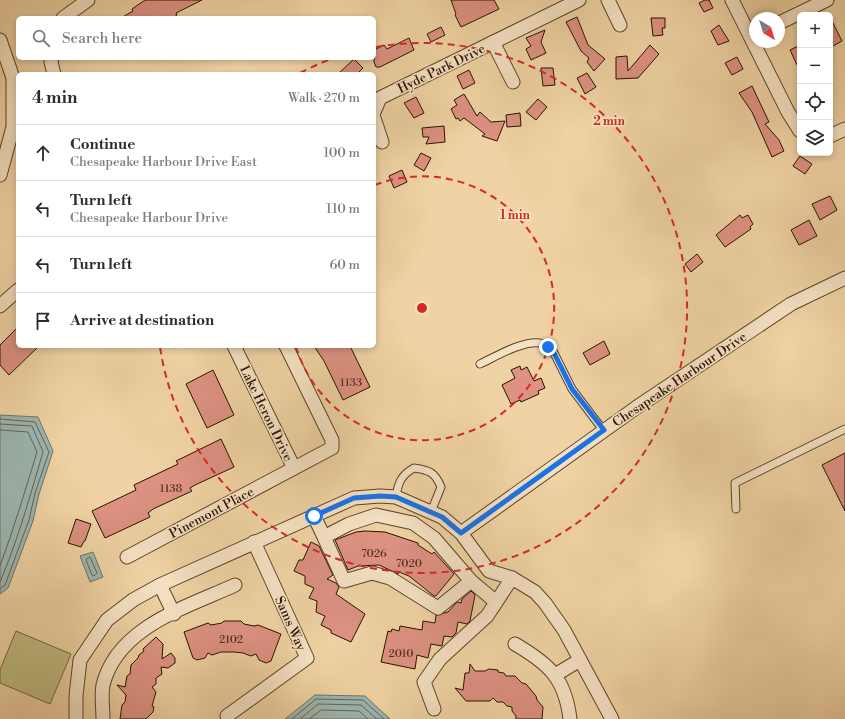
<!DOCTYPE html>
<meta charset="utf-8">
<style>
:root{--surface:#fff;--page:#f2f2f3;--text:#2b2b33;--muted:#7c7c81;--line:#e1e1e2}
body{margin:0;font-family:"Libre Bodoni",serif;background:var(--page);color:var(--text)}
.controls{position:absolute;right:12px;top:12px;display:grid;overflow:hidden;border-radius:6px;box-shadow:0 2px 6px #0003}
.controls button{width:36px;height:36px;display:grid;place-items:center;padding:0;border:0;border-bottom:1px solid var(--line);background:var(--surface);color:var(--text);font:20px sans-serif}
.compass{position:absolute;left:749px;top:12px;width:36px;height:36px;border-radius:50%;background:var(--surface);box-shadow:0 2px 6px #0003;rotate:142deg}
.stop{position:absolute;width:12px;height:12px;margin:-9px;border:3px solid #1a73e8;border-radius:50%;background:#fff}
.stop.end{background:#1a73e8;border-color:#fff;box-shadow:0 1px 4px #0008}
.list{margin:0;padding:0;list-style:none}
h2{display:flex;justify-content:space-between;align-items:center;height:52px;margin:0;padding:0 16px;font-size:17px}
h2 small{font-size:13px;font-weight:400;color:var(--muted)}
.list li{display:grid;grid-template-columns:26px 1fr auto;gap:12px;align-items:center;box-sizing:border-box;height:56px;padding:0 16px;border-top:1px solid var(--line)}
.list b{display:block;font-size:15px;white-space:nowrap}
.list p{margin:0;font-size:13px;white-space:nowrap;color:var(--muted)}
.list em{font-size:13px;font-style:normal;color:var(--muted)}
.icon{flex:none;width:22px;height:22px;fill:none;stroke:currentColor;stroke-width:2;stroke-linecap:round;stroke-linejoin:round}
.map{position:relative;flex:none;width:845px;height:719px;overflow:hidden}
.search{position:absolute;background:var(--surface);box-shadow:0 2px 6px #0003;left:16px;top:16px;width:360px;height:44px;display:flex;align-items:center;gap:10px;box-sizing:border-box;padding:0 14px;border-radius:6px;color:var(--muted);font-size:15px}
.panel{position:absolute;background:var(--surface);box-shadow:0 2px 6px #0003;left:16px;top:72px;width:360px;height:276px;border-radius:6px}
.map>svg:first-child{display:block}
.green{fill:#c0bb81;stroke:#746640}
.water{fill:#9db6b0;stroke:#6f746a}
.lines{fill:none;stroke-linecap:round;stroke-linejoin:round}
.shore{stroke:#636458;stroke-width:1}
.building{fill:#de9283;stroke:#291100}
.lane-casing{stroke:#5b4229;stroke-width:9}
.street-casing{stroke:#5b4229;stroke-width:15}
.lane{stroke:#f5e2c4;stroke-width:7}
.street{stroke:#f5e2c4;stroke-width:13}
.route{stroke:#1a73e8;stroke-width:5}
.ring{fill:none;stroke:#d62828;stroke-width:2;stroke-dasharray:7 5}
.labels{text-anchor:middle;stroke-width:3.5;stroke-linejoin:round;paint-order:stroke}
.number-label{font-size:11px;fill:#563121}
.street-label{font-size:13px;fill:#291100;stroke:#f5e2c4}
.centre{fill:#d62828;stroke:#f5e2c4;stroke-width:2}
.ring-label{font-size:12px;text-anchor:middle;font-weight:bold;fill:#d62828;stroke:#f5e2c4;stroke-width:3.5;stroke-linejoin:round;paint-order:stroke}
</style>
<div class="map">
<svg width="845" height="719" viewBox="0 0 845 719">
<rect width="100%" height="100%" fill="#f0d3a4"/>
<filter id="stains"><feTurbulence type="fractalNoise" baseFrequency=".005" numOctaves="4"/><feColorMatrix values="0 0 0 0 .2 0 0 0 0 .09 0 0 0 0 .02 0 0 0 .5 -.17"/></filter>
<radialGradient id="worn" r=".72"><stop offset=".6" stop-color="#630" stop-opacity="0"/><stop offset="1" stop-color="#630" stop-opacity=".3"/></radialGradient>
<polygon class="green" points="16,631 71,654 50,704 0,683 0,670"/>
<g class="water">
<polygon points="0,415 38,417 53,451 39,494 33,521 8,588 0,594"/>
<polygon points="93,552 103,577 90,582 80,556"/>
<polygon points="315,695 365,696 390,719 285,719"/>
</g>
<g class="lines">
<g class="shore">
<polyline points="0,419 35,422 49,452 35,493 29,520 5,585 0,589"/>
<path d="M0,424L32,426L43,452C30,496 18,540 0,582"/>
<path d="M0,430L28,432L37,452C25,491 14,528 0,566"/>
<polygon points="90,557 97,573 94,576 92,575 86,560"/>
<polyline points="292,719 316,699 363,700 384,719"/>
<polyline points="300,719 318,704 361,705 377,719"/>
<polyline points="309,719 321,710 359,711 368,719"/>
</g>
</g>
<g class="building">
<polygon points="145,0 202,0 176,13 177,15 172,18 121,18 133,11 132,9"/>
<polygon points="451,0 494,0 499,9 461,27 455,15 456,14"/>
<polygon points="705,0 709,0 713,8 704,12 699,3"/>
<polygon points="577,17 588,45 605,59 594,71 587,62 589,58 581,51 566,22"/>
<polygon points="830,17 842,41 833,46 830,41"/>
<polygon points="651,18 665,18 665,28 662,28 663,35 653,36"/>
<polygon points="719,25 729,41 718,45 711,31"/>
<polygon points="441,27 445,35 431,42 427,34"/>
<polygon points="545,30 541,42 546,53 531,60 526,49 531,46 526,38"/>
<polygon points="409,38 414,50 380,67 376,67 374,62 374,50 384,45 387,49"/>
<polygon points="650,45 659,54 638,78 616,79 616,57 627,56 628,71"/>
<polygon points="800,45 800,71 790,50"/>
<polygon points="737,57 743,69 732,75 725,63"/>
<polygon points="354,59 363,68 357,74 338,74"/>
<polygon points="541,68 553,68 555,85 543,86"/>
<polygon points="469,70 475,83 463,89 457,76"/>
<polygon points="587,73 596,87 585,94 577,78"/>
<polygon points="752,86 769,122 765,124 779,140 784,151 772,157 752,112 739,93"/>
<polygon points="464,94 477,116 480,112 491,122 505,121 497,141 482,136 485,134 464,118 460,121 458,118 456,119 451,109 457,105 454,100"/>
<polygon points="416,97 424,113 414,118 404,103"/>
<polygon points="538,99 547,107 536,120 526,112"/>
<polygon points="520,113 521,126 507,127 506,115"/>
<polygon points="444,126 445,142 426,144 429,137 423,137 422,128"/>
<polygon points="421,153 431,158 424,171 414,165"/>
<polygon points="800,156 812,164 805,174 793,166"/>
<polygon points="402,170 407,182 394,188 389,176"/>
<polygon points="830,196 837,210 820,220 812,204"/>
<polygon points="740,215 742,218 748,215 753,224 750,227 751,229 725,247 716,235"/>
<polygon points="809,220 817,236 799,245 791,230"/>
<polygon points="697,254 703,262 691,272 685,264"/>
<polygon points="18,327 18,346 39,346 9,375 0,365 0,345"/>
<polygon points="604,341 610,354 590,365 583,353"/>
<polygon points="314,346 350,346 370,387 343,400 324,361"/>
<polygon points="520,366 521,370 527,367 534,381 541,378 545,388 538,391 539,394 521,402 520,400 511,404 502,385 515,378 511,370"/>
<polygon points="213,370 234,415 207,428 186,384"/>
<polygon points="221,439 234,467 195,485 190,488 192,491 153,509 148,513 150,517 105,538 92,511 136,490 134,485 178,464 176,461"/>
<polygon points="845,453 845,511 822,465"/>
<polygon points="76,519 91,524 85,541 84,541 81,547 68,543"/>
<polygon points="365,531 385,532 418,543 418,545 432,554 434,552 454,574 436,596 434,596 409,576 399,572 398,574 379,565 358,566 348,570 335,540 356,532"/>
<polygon points="311,542 319,546 333,575 327,579 336,583 339,587 336,594 365,614 351,642 331,633 331,630 321,625 325,616 316,612 317,601 309,598 314,588 305,584 305,576 294,571 299,560 303,560"/>
<polygon points="471,591 475,595 470,621 467,624 458,622 456,633 452,637 444,636 442,646 431,644 428,658 417,655 415,669 381,662 388,631 391,632 392,629 399,631 400,626 422,630 423,621 435,623 436,615 448,612 457,602 461,603 462,599"/>
<polygon points="224,621 241,621 244,624 254,626 258,625 281,634 271,661 266,663 259,660 256,654 251,656 243,653 234,652 221,652 212,655 208,653 205,658 197,660 193,658 184,632 208,623 211,625 222,623"/>
<polygon points="156,637 163,644 162,659 171,653 175,658 175,663 168,668 161,667 162,674 156,678 156,684 152,687 156,692 152,706 154,707 153,712 146,719 120,719 122,705 125,702 126,695 117,685 125,687 127,676 130,674 131,665 138,658 139,655 144,651 143,649"/>
<polygon points="470,664 475,671 485,671 489,669 498,670 498,672 504,673 506,676 515,676 522,683 526,684 536,696 537,700 543,707 542,719 516,719 516,716 512,711 512,707 507,706 503,702 497,702 493,698 490,701 466,701 455,688 463,690 465,673 469,673"/>
</g>
<g class="lines">
<g class="lane-casing">
<g id="lane">
<path d="M480,364C495,357 523,340 540,343C544,344 550,348 553,351L572,389L603,430"/>
<path d="M396,497C398,483 401,475 414,468C429,470 435,472 441,487L431,512"/>
<polyline points="736,509 735,483 845,429"/>
</g>
</g>
<g class="street-casing">
<g id="street">
<polyline points="608,0 620,25"/>
<polyline points="732,0 788,112 800,131"/>
<polyline points="63,18 88,0"/>
<polyline points="779,23 827,0"/>
<polyline points="0,40 13,78 13,127 0,175"/>
<polyline points="493,42 513,82"/>
<polyline points="52,58 51,62 54,74"/>
<polyline points="374,112 380,98 579,0"/>
<polyline points="374,118 382,142"/>
<polyline points="830,136 845,129"/>
<polyline points="0,306 18,290"/>
<polyline points="234,346 294,468"/>
<polyline points="314,516 324,537 349,524 376,515 413,523 434,538 471,581 496,602"/>
<polyline points="461,533 637,407 791,304 845,278"/>
<polyline points="324,537 344,581 372,573 390,578 438,608 471,581"/>
<polyline points="127,557 332,448 332,440 286,346"/>
<polyline points="160,585 174,614"/>
<path d="M515,644C549,664 565,678 570,719"/>
<polyline points="555,675 580,660"/>
<polyline points="434,709 424,682 440,659 487,616 512,578"/>
<polyline points="227,716 307,658 254,542"/>
<polyline points="76,719 76,696 80,660 107,620 133,600 160,585 354,498 380,496 396,497 442,517 461,533 489,571 512,578 535,592 545,603 564,630 612,719"/>
<path d="M103,719C103,709 101,695 103,685C117,627 187,607 235,585"/>
</g>
</g>
<use href="#lane" class="lane"/>
<use href="#street" class="street"/>
</g>
<g class="lines">
<polyline class="route" points="314,516 354,498 380,496 396,497 442,517 461,533 604,430 572,389 553,351 548,347"/>
</g>
<g class="ring">
<path d="M375 185A132 132 0 1 1 296 347"/>
<path d="M300 73A265 265 0 0 1 334 58M376 47A265 265 0 1 1 160 347"/>
</g>
<g class="labels">
<g class="number-label">
<text x="351" y="386">1133</text>
<text x="171" y="492">1138</text>
<text x="374" y="557">7026</text>
<text x="409" y="567">7020</text>
<text x="231" y="643">2102</text>
<text x="401" y="657">2010</text>
</g>
<g class="street-label">
<text transform="translate(441 68) rotate(-26)" y="5">Hyde Park Drive</text>
<text transform="translate(679 379) rotate(-34)" y="5">Chesapeake Harbour Drive</text>
<text transform="translate(267 413) rotate(64)" y="5">Lake Heron Drive</text>
<text transform="translate(211 512) rotate(-28)" y="5">Pinemont Place</text>
<text transform="translate(291 623) rotate(66)" y="5">Sams Way</text>
</g>
</g>
<circle cx="422" cy="308" r="6" class="centre"/>
<g class="ring-label">
<text x="609" y="125">2 min</text>
<text x="515" y="219">1 min</text>
</g>
<rect width="100%" height="100%" filter="url(#stains)"/>
<rect width="100%" height="100%" fill="url(#worn)"/>
</svg>
<div class="controls">
<button>+</button>
<button>−</button>
<button><svg class="icon" aria-label="locate" viewBox="0 0 24 24"><circle cx="12" cy="12" r="6"/><path d="M12 2v4M12 18v4M2 12h4M18 12h4"/></svg></button>
<button><svg class="icon" aria-label="layers" viewBox="0 0 24 24"><path d="M12 4l9 5-9 5-9-5zM3 14l9 5 9-5"/></svg></button>
</div>
<svg class="compass" viewBox="-18 -18 36 36"><path d="M0-13l5 13h-10z" fill="#e53935"/><path d="M0 13l5-13h-10z" fill="#7c7c81"/></svg>
<div class="stop" style="left:314px;top:516px"></div>
<div class="stop end" style="left:548px;top:347px"></div>
<div class="search"><svg class="icon" aria-label="search" viewBox="0 0 24 24"><circle cx="10" cy="10" r="6"/><path d="M15 15l6 6"/></svg>Search here</div>
<section class="panel">
<h2>4 min<small>Walk · 270 m</small></h2>
<ul class="list">
<li><svg class="icon" aria-label="ahead" viewBox="0 0 24 24"><path d="M12 20V5M6 11l6-6 6 6"/></svg><div><b>Continue</b><p>Chesapeake Harbour Drive East</p></div><em>100 m</em></li>
<li><svg class="icon" aria-label="left" viewBox="0 0 24 24"><path d="M17 20v-9H6M10 6l-5 5 5 5"/></svg><div><b>Turn left</b><p>Chesapeake Harbour Drive</p></div><em>110 m</em></li>
<li><svg class="icon" aria-label="left" viewBox="0 0 24 24"><path d="M17 20v-9H6M10 6l-5 5 5 5"/></svg><div><b>Turn left</b></div><em>60 m</em></li>
<li><svg class="icon" aria-label="arrive" viewBox="0 0 24 24"><path d="M6 21V4h12l-3 4 3 4H6"/></svg><div><b>Arrive at destination</b></div></li>
</ul>
</section>
</div>
